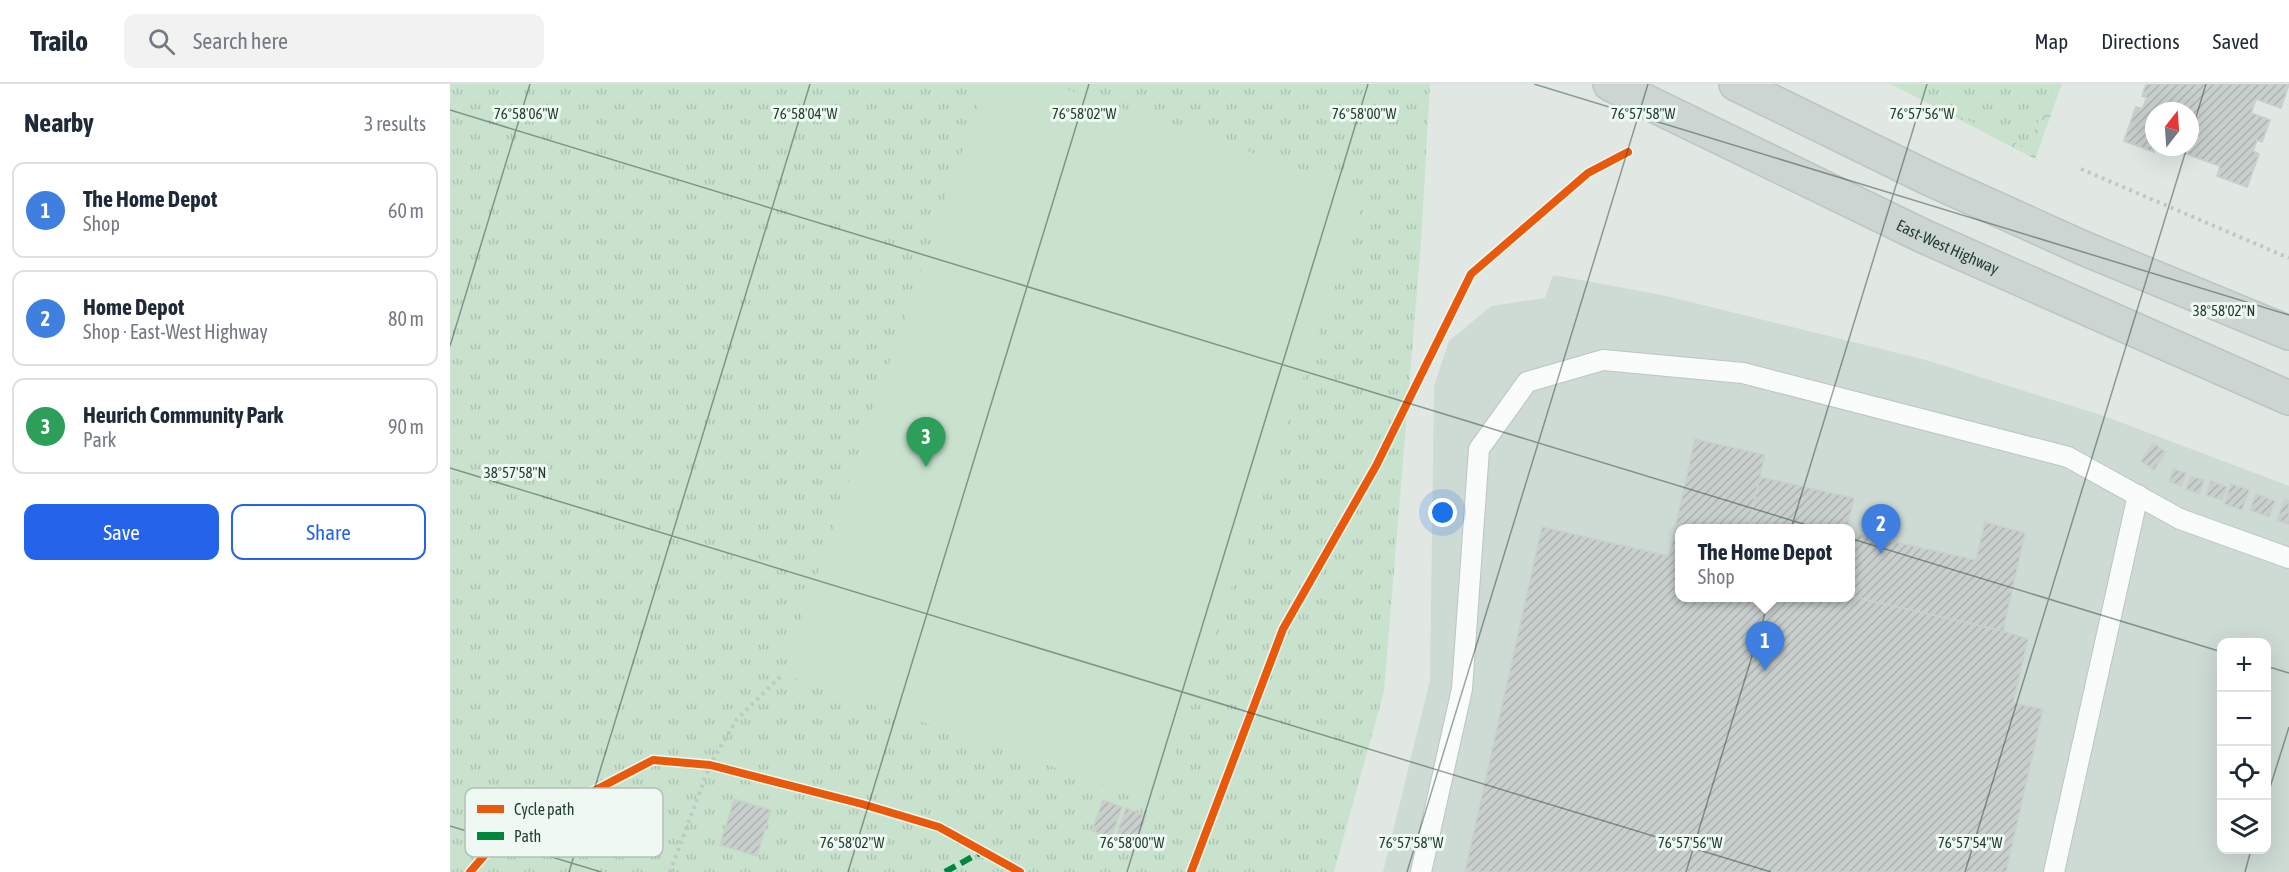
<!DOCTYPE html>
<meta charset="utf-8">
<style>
:root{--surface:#fff;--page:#f2f2f3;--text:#1f2937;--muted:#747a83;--line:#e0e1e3;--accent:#2563eb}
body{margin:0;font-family:"Asap Condensed",sans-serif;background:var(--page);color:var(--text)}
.controls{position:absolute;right:18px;bottom:18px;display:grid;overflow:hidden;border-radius:12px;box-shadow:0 6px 24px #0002}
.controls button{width:54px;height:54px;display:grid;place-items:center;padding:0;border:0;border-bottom:2px solid var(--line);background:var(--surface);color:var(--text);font:30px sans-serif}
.compass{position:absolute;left:1695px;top:18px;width:54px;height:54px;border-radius:50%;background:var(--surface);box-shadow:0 6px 24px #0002;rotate:17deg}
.you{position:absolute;left:993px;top:429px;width:21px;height:21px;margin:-15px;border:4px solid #fff;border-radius:50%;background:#1a73e8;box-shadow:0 0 0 9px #1a73e833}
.badge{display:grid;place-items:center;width:39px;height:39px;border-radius:50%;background:var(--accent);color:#fff;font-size:20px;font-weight:700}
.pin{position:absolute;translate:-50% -50px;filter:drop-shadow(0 2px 3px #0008)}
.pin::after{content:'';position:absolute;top:32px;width:21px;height:18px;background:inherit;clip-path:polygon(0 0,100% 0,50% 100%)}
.popup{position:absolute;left:1225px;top:440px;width:180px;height:78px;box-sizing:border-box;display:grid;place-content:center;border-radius:12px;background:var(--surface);filter:drop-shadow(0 2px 4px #0005);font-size:20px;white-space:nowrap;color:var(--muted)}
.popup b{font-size:22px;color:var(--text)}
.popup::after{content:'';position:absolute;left:50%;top:100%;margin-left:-12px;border:12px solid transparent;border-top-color:var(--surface)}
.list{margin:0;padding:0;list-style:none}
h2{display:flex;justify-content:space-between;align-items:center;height:78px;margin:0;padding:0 24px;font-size:26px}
h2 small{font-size:20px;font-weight:400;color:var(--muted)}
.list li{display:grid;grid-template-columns:39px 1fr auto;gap:18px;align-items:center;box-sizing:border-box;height:96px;margin:0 12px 12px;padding:0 12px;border:2px solid var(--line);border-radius:12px}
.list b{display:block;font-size:22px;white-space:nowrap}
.list p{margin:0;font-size:20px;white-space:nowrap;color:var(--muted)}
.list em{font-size:20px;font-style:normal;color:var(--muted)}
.actions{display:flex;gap:12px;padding:18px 24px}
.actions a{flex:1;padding:14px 0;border:2px solid var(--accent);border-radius:12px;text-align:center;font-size:21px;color:var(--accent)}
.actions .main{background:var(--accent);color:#fff}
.icon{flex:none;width:33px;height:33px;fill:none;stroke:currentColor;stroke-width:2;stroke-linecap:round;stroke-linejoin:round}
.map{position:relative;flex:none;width:1839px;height:788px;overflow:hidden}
header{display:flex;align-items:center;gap:36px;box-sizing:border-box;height:84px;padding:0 30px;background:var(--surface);border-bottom:2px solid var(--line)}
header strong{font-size:28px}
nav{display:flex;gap:33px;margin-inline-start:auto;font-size:21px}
.search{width:420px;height:54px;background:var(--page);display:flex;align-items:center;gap:15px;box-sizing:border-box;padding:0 21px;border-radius:12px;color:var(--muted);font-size:22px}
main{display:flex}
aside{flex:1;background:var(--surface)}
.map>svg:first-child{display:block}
.built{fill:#cedad4;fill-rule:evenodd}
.forest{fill:url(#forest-crowns)}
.park{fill:url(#park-tufts)}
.pitch{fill:#c9e2ce}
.building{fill:url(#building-hatch);stroke:#cad1cd;stroke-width:1.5}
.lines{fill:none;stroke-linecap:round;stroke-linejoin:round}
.lane-casing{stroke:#bec5c1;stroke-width:22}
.primary-casing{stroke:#bbc5c1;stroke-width:36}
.path{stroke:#bfc8c5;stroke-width:4;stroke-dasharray:3 4.5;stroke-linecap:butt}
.lane{stroke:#fafcfb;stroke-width:20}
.primary{stroke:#ccd5d1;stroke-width:33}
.quiet{stroke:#00873e;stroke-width:6;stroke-dasharray:12 6;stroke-linecap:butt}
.cycleway-casing{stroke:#eff8f2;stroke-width:11}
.cycleway{stroke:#e8590c;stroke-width:8}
.ticks{fill:none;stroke:#1f3c31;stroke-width:1.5;stroke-opacity:0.45}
.labels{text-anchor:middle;stroke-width:6;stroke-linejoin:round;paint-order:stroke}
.street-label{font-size:16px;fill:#1f3c31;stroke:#eff8f2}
.key{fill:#eff8f2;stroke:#b1c0b8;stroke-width:1.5}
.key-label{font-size:16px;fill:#1f3c31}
.ticks-label{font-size:15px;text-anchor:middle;fill:#1f3c31;stroke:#eff8f2;stroke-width:6;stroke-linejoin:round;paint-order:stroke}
</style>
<header>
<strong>Trailo</strong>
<div class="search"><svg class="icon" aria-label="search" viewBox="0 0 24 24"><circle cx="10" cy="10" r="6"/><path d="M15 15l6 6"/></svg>Search here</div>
<nav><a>Map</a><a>Directions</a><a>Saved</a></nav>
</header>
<main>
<aside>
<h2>Nearby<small>3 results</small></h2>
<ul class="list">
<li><span class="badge" style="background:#3f7fe0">1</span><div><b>The Home Depot</b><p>Shop</p></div><em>60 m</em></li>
<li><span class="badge" style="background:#3f7fe0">2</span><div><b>Home Depot</b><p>Shop · East-West Highway</p></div><em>80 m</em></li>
<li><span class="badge" style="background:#2e9e5b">3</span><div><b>Heurich Community Park</b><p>Park</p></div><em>90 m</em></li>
</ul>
<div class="actions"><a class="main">Save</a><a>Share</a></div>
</aside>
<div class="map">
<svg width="1839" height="788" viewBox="0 0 1839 788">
<defs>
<pattern id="forest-crowns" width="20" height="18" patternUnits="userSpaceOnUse" patternTransform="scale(1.5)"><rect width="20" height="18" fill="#c9e2ce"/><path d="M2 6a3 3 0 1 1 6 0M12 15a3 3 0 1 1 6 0" fill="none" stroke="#acc3b1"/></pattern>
<pattern id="park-tufts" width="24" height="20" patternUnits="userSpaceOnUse" patternTransform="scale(1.5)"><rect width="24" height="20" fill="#c9e2ce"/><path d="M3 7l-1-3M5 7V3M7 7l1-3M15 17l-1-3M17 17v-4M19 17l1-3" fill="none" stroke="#acc3b1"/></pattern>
<pattern id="building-hatch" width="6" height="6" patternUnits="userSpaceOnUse" patternTransform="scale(1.5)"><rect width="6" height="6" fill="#c9cfcc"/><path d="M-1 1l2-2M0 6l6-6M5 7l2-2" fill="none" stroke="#acb3b0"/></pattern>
</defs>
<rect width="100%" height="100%" fill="#e1e8e4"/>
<path class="built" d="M1103,191L1212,211L1476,276L1654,332L1839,402V788H933L980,596L984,302L999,257L1041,222L1095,214ZM1230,444H1400V514H1230ZM1772,558H1816V766H1772Z"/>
<polygon class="forest" points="1441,0 1612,0 1585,75"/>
<g class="park">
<polygon points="0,0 980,0 971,159 934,607 884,788 0,788"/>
<polygon points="1441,0 1606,0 1576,64"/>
</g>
<polygon class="pitch" points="535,0 601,0 917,108 708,719 333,590"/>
<g class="building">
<polygon points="1696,0 1839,0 1831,24 1806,15 1801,29 1820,36 1812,58 1807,56 1803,67 1809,70 1797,103 1767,92 1770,82 1717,63 1740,63 1740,27 1704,27 1704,68 1674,57 1686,23 1692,25 1697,14 1692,12"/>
<polygon points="1696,0 1839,0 1831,24 1806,15 1801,29 1820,36 1812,58 1807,56 1803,67 1809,70 1797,103 1767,92 1770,82 1717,63 1740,63 1740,27 1704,27 1704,68 1674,57 1686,23 1692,25 1697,14 1692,12"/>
<polygon points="1245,355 1315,371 1298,444 1230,444 1230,514 1400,512 1553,547 1578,555 1563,619 1593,625 1556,788 1015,788 1092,443 1219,472"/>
<polygon points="1703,359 1716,368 1704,386 1691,377"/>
<polygon points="1724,385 1736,389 1731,402 1719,398"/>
<polygon points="1741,392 1754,396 1749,410 1736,405"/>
<polygon points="1310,393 1404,414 1397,444 1298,444"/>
<polygon points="1761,397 1777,403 1772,416 1756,411"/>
<polygon points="1781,400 1799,406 1792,426 1774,420"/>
<polygon points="1806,410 1825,417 1819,433 1800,426"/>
<polygon points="1835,415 1839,417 1839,440 1827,436"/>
<polygon points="1535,438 1575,449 1553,547 1400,512 1400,448 1526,476"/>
<polygon points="284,715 321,726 307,772 270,761"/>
<polygon points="653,716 672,723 661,754 642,747"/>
<polygon points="676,724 696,732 685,763 665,756"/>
</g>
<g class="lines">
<g class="lane-casing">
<g id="lane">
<polyline points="971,788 1012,605 1029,365 1077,298 1153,276 1293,289 1618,373 1730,435 1839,474"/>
<polyline points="1604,788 1688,411"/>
</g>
</g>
<g class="primary-casing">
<g id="primary">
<path id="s1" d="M1160,0L1473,152L1839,314"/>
<polyline points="1286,0 1478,94 1633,164 1839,249"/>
</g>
</g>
<g class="path">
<polyline points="1631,85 1839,174"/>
<polyline points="220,788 260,681 287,635 333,590"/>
</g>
<use href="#lane" class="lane"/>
<use href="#primary" class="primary"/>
<polyline class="quiet" points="495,788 533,767"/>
<g class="cycleway-casing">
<g id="cycleway">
<polyline points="20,788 46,758 203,676 260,681 412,720 489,743 570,788"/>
<polyline points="741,788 833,545 926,382 1021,190 1138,89 1178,68"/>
</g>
</g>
<use href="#cycleway" class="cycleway"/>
</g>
<path class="ticks" d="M1084,0L1839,231M0,26L1772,568M1740,53L1756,0M0,262L80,0M0,384L1321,788M1816,582L1839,589M1816,716L1839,643M0,742L151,788M119,788L360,0M398,788L639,0M677,788L918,0M957,788L1198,0M1236,788L1477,0M1515,788L1737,63M1795,788L1801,766"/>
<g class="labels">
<g class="street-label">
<text dy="6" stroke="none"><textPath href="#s1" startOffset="375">East-West Highway</textPath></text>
</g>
</g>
<rect x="15" y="704" width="198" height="69" rx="9" class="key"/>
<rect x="27" y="721" width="27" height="8" fill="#e8590c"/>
<rect x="27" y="748" width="27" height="8" fill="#00873e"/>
<g class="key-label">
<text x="64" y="731">Cycle path</text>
<text x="64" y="758">Path</text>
</g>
<g class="ticks-label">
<text x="76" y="35">76°58'06"W</text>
<text x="355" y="35">76°58'04"W</text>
<text x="634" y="35">76°58'02"W</text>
<text x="914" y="35">76°58'00"W</text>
<text x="1193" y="35">76°57'58"W</text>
<text x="1472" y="35">76°57'56"W</text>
<text x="1774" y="232">38°58'02"N</text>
<text x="65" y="394">38°57'58"N</text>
<text x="402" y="764">76°58'02"W</text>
<text x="682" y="764">76°58'00"W</text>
<text x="961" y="764">76°57'58"W</text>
<text x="1240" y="764">76°57'56"W</text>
<text x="1520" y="764">76°57'54"W</text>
</g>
</svg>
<div class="controls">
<button>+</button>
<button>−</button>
<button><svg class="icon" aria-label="locate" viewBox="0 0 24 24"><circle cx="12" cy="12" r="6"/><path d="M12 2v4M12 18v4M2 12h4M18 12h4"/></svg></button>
<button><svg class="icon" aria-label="layers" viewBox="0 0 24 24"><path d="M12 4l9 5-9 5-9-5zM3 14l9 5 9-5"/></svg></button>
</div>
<svg class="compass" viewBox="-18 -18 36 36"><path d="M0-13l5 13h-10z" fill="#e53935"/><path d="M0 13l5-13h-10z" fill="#747a83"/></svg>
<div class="you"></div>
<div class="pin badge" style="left:1315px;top:587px;background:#3f7fe0">1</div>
<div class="popup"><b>The Home Depot</b>Shop</div>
<div class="pin badge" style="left:1431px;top:470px;background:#3f7fe0">2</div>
<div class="pin badge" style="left:476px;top:383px;background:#2e9e5b">3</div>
</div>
</main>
